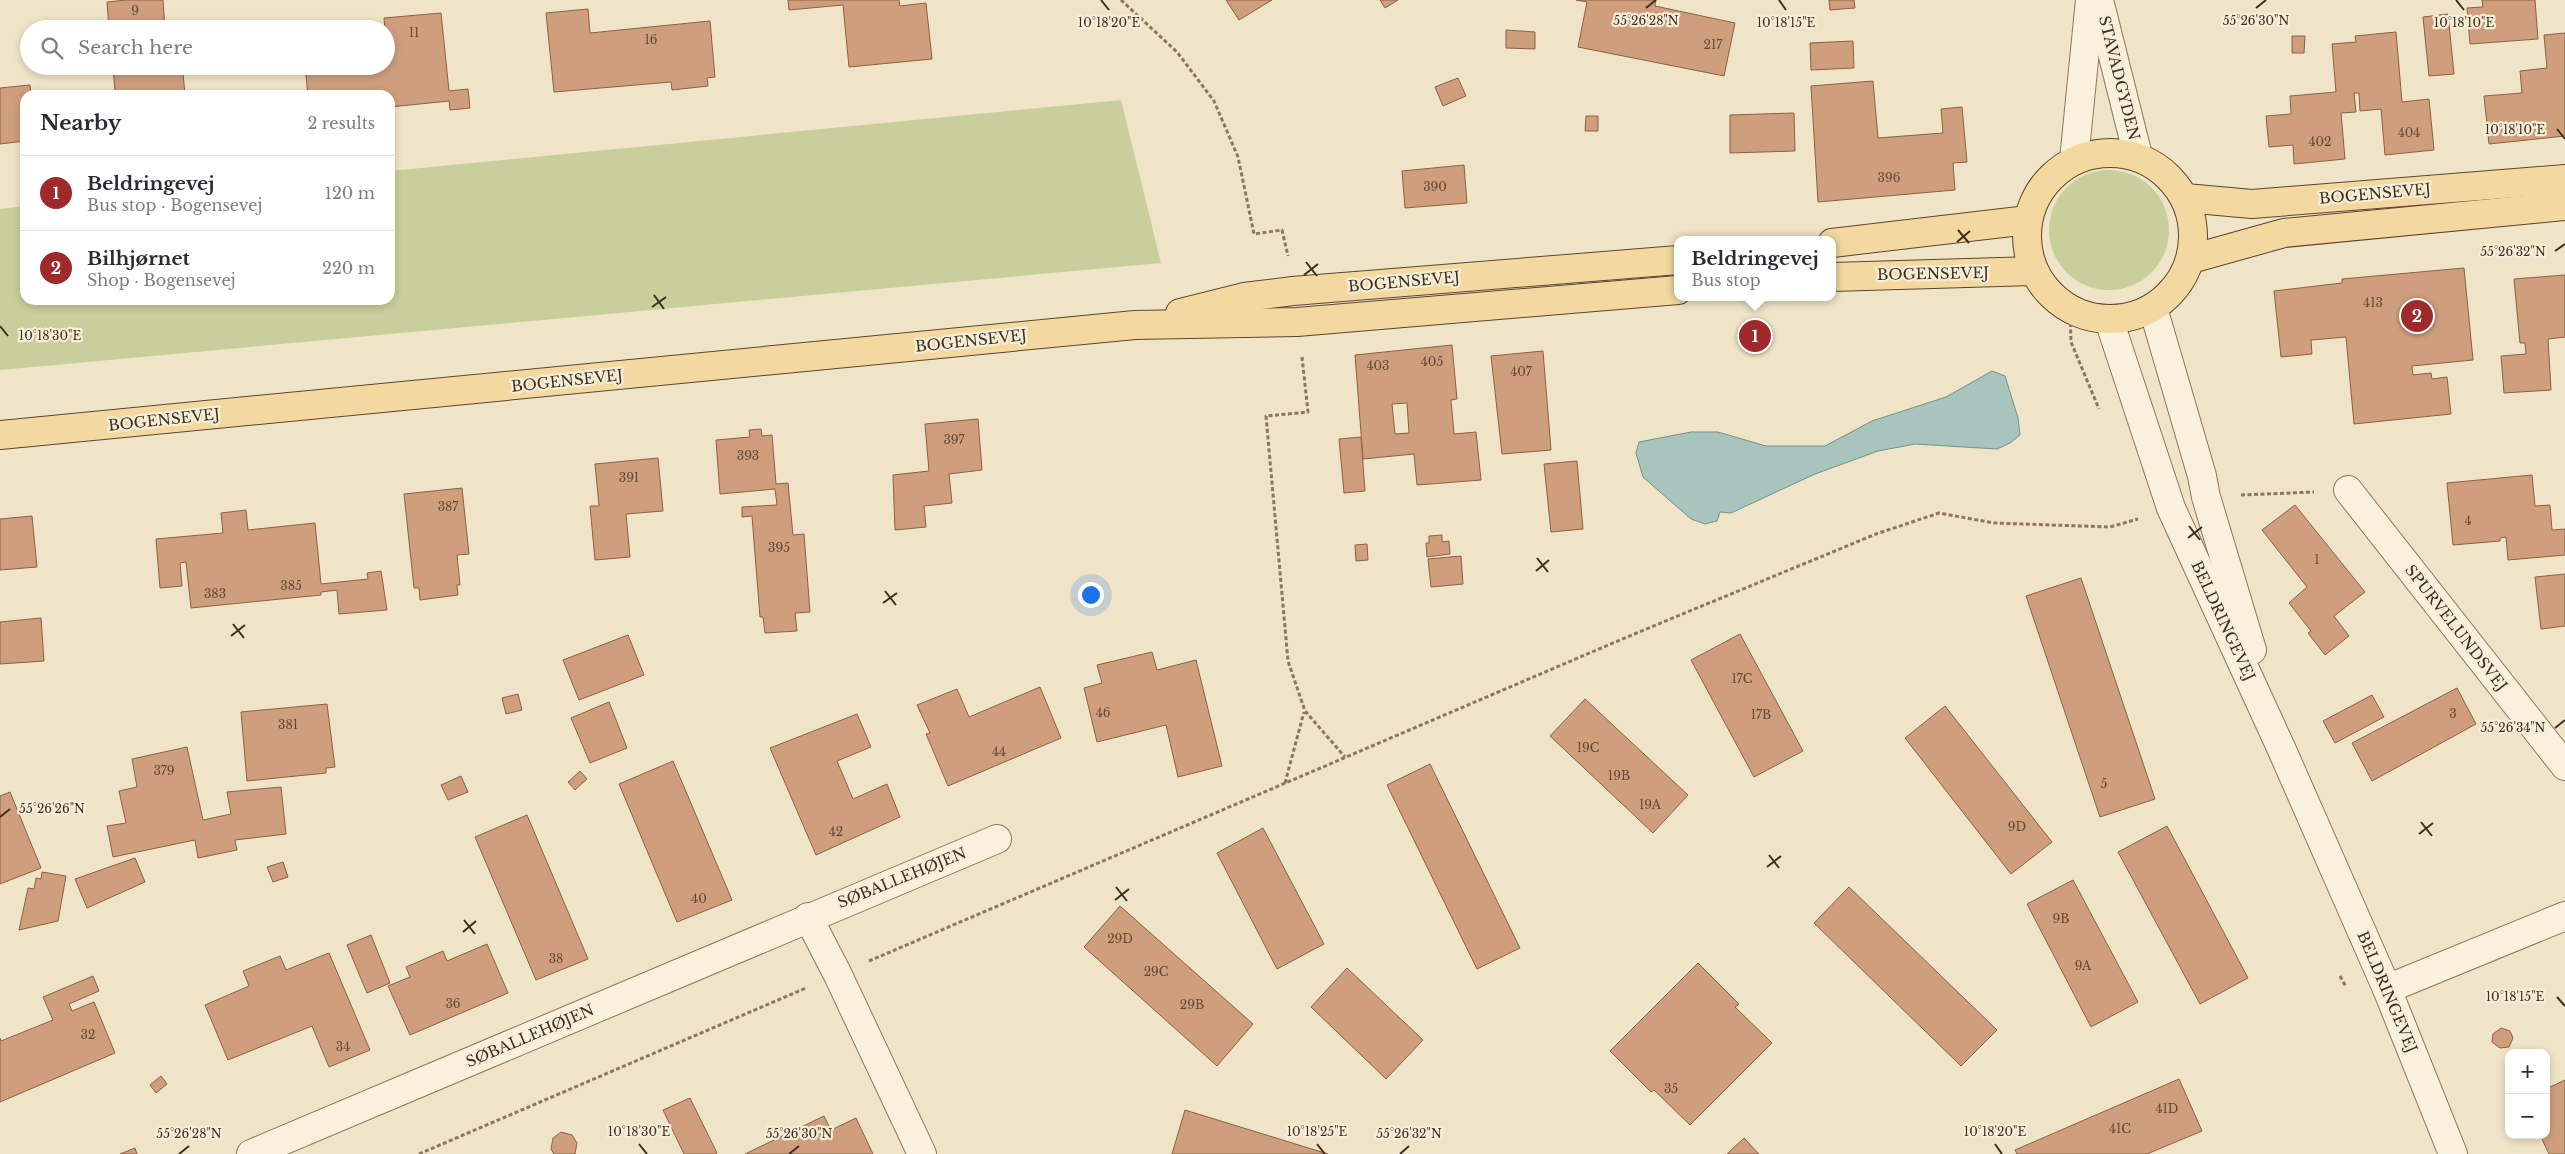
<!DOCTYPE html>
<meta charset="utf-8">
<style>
:root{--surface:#fff;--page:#f2f2f3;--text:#2b2b33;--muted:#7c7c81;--line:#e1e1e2;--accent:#9e2a2b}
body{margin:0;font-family:"Libre Baskerville",serif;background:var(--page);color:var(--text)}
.controls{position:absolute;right:15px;bottom:15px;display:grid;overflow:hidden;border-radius:10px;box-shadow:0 2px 8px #0003}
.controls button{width:45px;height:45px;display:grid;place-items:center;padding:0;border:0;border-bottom:1px solid var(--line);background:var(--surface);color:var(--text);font:25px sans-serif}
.you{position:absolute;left:1090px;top:594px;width:18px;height:18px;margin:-12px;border:4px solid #fff;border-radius:50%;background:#1a73e8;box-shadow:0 0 0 8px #1a73e833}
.badge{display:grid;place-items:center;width:32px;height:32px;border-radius:50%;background:var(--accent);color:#fff;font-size:16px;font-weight:700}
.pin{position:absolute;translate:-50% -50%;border:2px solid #fff;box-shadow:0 1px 5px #0006}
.popup{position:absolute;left:1674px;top:236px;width:162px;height:65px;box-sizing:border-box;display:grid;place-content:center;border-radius:10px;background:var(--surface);filter:drop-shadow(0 1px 4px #0005);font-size:16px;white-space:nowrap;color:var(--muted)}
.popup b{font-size:19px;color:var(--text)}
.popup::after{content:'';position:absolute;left:50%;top:100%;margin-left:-10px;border:10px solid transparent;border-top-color:var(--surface)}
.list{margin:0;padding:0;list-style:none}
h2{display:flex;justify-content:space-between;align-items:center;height:65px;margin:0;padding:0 20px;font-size:21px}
h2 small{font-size:16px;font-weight:400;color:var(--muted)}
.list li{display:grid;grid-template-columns:32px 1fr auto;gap:15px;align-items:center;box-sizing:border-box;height:75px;padding:0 20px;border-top:1px solid var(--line)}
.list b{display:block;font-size:19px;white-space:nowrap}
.list p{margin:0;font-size:16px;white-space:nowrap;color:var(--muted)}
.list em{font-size:16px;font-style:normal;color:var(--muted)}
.icon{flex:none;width:28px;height:28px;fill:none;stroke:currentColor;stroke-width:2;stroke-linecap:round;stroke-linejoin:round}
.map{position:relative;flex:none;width:2565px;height:1154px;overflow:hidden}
.search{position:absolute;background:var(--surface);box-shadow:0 2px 8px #0003;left:20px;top:20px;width:375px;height:55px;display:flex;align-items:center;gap:12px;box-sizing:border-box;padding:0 18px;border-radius:28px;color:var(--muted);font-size:19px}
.panel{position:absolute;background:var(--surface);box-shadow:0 2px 8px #0003;left:20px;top:90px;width:375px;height:215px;border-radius:15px}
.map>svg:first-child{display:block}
.green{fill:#c9cf9b}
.water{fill:#a9c4bc;stroke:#6f938a}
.building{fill:#cf9f7d;stroke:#8d5f41;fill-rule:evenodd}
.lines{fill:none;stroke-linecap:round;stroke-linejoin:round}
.minor-casing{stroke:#8d765c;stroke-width:30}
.major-casing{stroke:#5b4430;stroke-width:30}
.path{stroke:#8d765c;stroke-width:3;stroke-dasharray:4 2.5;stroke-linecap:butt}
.minor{stroke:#faf1dc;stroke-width:28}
.major{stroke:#f3d9a0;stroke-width:28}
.ticks{fill:none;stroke:#3d2e20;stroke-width:2}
.labels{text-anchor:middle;stroke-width:4.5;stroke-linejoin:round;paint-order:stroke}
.number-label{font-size:12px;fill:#624a37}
.street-label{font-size:15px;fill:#3d2e20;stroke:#f7eed8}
.ticks-label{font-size:12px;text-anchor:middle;fill:#3d2e20;stroke:#f7eed8;stroke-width:4.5;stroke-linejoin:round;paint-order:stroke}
</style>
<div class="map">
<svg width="2565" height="1154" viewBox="0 0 2565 1154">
<rect width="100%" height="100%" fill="#f0e4c8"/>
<g class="green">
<polygon points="1121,100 1161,263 0,370 0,209 25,206 25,300 390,300 390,171"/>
<circle cx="2109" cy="230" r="60"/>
</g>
<polygon class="water" points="1992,371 2005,376 2018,418 2020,435 2010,443 1997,449 1915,444 1878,451 1815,474 1731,513 1720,512 1717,521 1705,524 1691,519 1643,477 1636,453 1639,442 1691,432 1718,432 1766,446 1825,446 1872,421 1946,397"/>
<g class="building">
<polygon points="126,0 163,0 165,29 109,29 107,2"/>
<polygon points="788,0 899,0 900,6 926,3 932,59 849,67 843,5 789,10"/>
<polygon points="1226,0 1272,0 1239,20"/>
<polygon points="1380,0 1398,0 1385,8"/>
<polygon points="1576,0 1656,0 1655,6 1735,23 1724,76 1578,47 1587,2"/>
<polygon points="1829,0 1854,0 1855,8 1830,10"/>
<polygon points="2482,0 2535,0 2538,39 2470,44 2467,8 2483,7"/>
<polygon points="588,9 590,33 710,21 715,77 707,78 708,86 672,90 671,82 554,92 546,13"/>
<polygon points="441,13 449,91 468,89 470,108 450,110 449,101 390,107 390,95 308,95 305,66 386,66 387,51 384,18"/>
<polygon points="2448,14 2454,74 2429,76 2423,17"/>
<polygon points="1506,30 1535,32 1535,49 1506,48"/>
<polygon points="2396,32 2402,102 2429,99 2434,150 2385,155 2381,109 2360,111 2359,93 2354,93 2356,112 2341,113 2345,159 2294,164 2293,145 2269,147 2266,116 2291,114 2290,96 2336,92 2332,44 2356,42 2355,36"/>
<polygon points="2565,33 2565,136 2489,144 2484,96 2522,93 2520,71 2547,68 2544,35"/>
<polygon points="2292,36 2305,36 2304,53 2292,53"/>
<polygon points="1853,41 1854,68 1811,70 1810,43"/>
<polygon points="113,66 169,66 169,74 183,73 185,95 84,95 115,92"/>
<polygon points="1458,78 1466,96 1443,106 1435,87"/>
<polygon points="1873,81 1878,138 1943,133 1941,109 1962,107 1967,162 1953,163 1955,190 1818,202 1811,86"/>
<polygon points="30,85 31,95 25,95 25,141 0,144 0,88"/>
<polygon points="1794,113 1795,151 1730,153 1730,115"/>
<polygon points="1586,116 1598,116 1598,131 1585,131"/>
<polygon points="1464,165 1467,203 1405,208 1402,171"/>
<polygon points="2464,268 2473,360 2412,366 2413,375 2431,373 2432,379 2447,377 2451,414 2354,424 2346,337 2311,340 2312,354 2281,357 2274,291 2342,283 2342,279"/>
<polygon points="2565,275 2565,337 2548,339 2551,390 2504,393 2501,356 2526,354 2525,343 2520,343 2514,279"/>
<path d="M1452,345L1457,399L1451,400L1454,434L1476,432L1481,480L1417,485L1414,454L1363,459L1355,355ZM1407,403L1409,433L1395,434L1392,404Z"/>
<polygon points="1543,351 1551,450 1502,454 1491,356"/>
<polygon points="978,419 982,470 949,474 952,503 924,506 926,527 895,530 893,475 929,471 925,424"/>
<polygon points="761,429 762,436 772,435 776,484 788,483 793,535 804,534 810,612 795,613 797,631 765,633 763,617 760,617 752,516 742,517 742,507 777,505 775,489 720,494 716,440 750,437 749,430"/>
<polygon points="1361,437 1365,491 1344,493 1339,439"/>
<polygon points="658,458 663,511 626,514 630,557 595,560 590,506 599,506 595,464"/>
<polygon points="1577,461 1583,529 1551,532 1544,464"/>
<polygon points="2532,475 2535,506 2550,505 2552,530 2565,529 2565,555 2508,560 2506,537 2500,538 2500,541 2453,545 2447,483"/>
<polygon points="462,488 469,554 457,555 460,585 457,585 458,595 420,600 419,588 414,588 404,494"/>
<polygon points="2295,505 2365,592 2334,616 2349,636 2325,655 2308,633 2311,631 2289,603 2307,587 2262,530"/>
<polygon points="246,510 248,530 315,523 321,584 368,579 367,573 381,571 387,610 339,614 337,590 321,592 321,595 191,608 186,562 180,563 182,586 160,588 156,539 223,533 221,513"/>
<polygon points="32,516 37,567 0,570 0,519"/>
<polygon points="1442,535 1442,542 1449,541 1450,554 1427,557 1426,543 1429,543 1429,536"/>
<polygon points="1367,544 1368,560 1356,561 1355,545"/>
<polygon points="1461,556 1463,584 1431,587 1428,559"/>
<polygon points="2565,574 2565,626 2541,629 2535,577"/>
<polygon points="2081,578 2155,799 2100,817 2026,596"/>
<polygon points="41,618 44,661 0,664 0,622"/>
<polygon points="1740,634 1803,751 1754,777 1691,660"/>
<polygon points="628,635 644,675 579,700 563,660"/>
<polygon points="1152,652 1157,670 1196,660 1222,766 1178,777 1166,725 1097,742 1084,688 1102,683 1097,665"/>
<polygon points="1040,687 1061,738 948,786 926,734 930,733 917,705 957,689 969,717"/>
<polygon points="2457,688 2476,724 2372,781 2352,743"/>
<polygon points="518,694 522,710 506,714 502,698"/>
<polygon points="2372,695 2384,717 2335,743 2323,721"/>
<polygon points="1585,699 1688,795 1653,833 1550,736"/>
<polygon points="609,702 627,748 590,763 571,718"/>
<polygon points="327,704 335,767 326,768 326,773 247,781 241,712"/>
<polygon points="1945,706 2052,842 2011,874 1905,738"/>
<polygon points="857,714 871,747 837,761 853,799 887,784 900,817 816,855 770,748"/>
<polygon points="187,747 203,820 231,814 227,792 281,787 286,834 235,840 237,850 198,858 195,840 113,857 107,826 126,823 119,791 137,787 132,759"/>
<polygon points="673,761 732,900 677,922 619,784"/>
<polygon points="1430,764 1520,948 1477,969 1387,785"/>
<polygon points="580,771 587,779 575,790 568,782"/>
<polygon points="461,776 468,792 448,800 441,785"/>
<polygon points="10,792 41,868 0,884 0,796"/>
<polygon points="527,815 588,959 536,980 475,837"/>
<polygon points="2167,826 2248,978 2200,1004 2118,852"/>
<polygon points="1263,828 1324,944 1277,969 1217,853"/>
<polygon points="135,858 145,882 87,908 75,879"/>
<polygon points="283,862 288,877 273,882 267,867"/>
<polygon points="42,872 66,876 58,921 19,930 28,888 34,889 36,878 41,879"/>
<polygon points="2073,880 2138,1002 2091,1027 2027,904"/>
<polygon points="1849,887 1997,1030 1961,1066 1814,923"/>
<polygon points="1120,906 1253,1024 1217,1066 1084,947"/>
<polygon points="371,935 390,983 367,993 347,945"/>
<polygon points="487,944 508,993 410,1035 388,986 410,977 406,967 443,951 447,961"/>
<polygon points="329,953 370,1050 329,1067 312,1026 228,1060 205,1005 249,986 243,971 280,956 286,970"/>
<polygon points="1698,963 1739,1004 1735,1007 1772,1043 1690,1125 1654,1090 1651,1092 1610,1051"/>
<polygon points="1347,968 1423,1040 1386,1079 1311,1007"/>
<polygon points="93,976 99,991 69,1004 72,1011 94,1002 115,1053 0,1102 0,1038 1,1041 53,1020 43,997"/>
<polygon points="2501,1028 2510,1031 2513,1038 2509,1047 2500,1048 2492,1042 2493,1034"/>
<polygon points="161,1076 167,1084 156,1093 150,1085"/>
<polygon points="2179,1079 2202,1131 2147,1154 2017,1154 2015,1150"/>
<polygon points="2565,1080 2565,1154 2549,1154 2540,1135 2546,1135 2546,1089"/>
<polygon points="690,1098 717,1153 715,1154 684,1154 663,1110"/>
<polygon points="1185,1110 1328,1154 1172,1154"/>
<polygon points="824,1116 831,1130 856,1118 873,1154 745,1154"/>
<polygon points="561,1132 572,1135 577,1143 575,1154 554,1154 551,1149 553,1138"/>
<polygon points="1744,1138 1759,1154 1727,1154"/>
<polygon points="135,1148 137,1154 120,1154"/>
</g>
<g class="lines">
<g class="minor-casing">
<g id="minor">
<polyline points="2099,0 2138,156"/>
<polyline points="2074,160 2090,0"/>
<polyline points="2153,308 2202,476 2206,497 2252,650"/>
<polyline points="2109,320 2171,508 2282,750 2387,989 2453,1154"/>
<polyline points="2348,490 2565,766"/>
<polyline points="808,917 838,975 922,1154"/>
<polyline points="2387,989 2565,916"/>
<polyline points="251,1154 997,839"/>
</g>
</g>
<g class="major-casing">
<g id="major">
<circle cx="2110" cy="236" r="83"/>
<polyline points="2185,198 2252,204 2565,179"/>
<polyline points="1832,243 2028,220"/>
<polyline points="2191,259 2284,233 2565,206"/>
<polyline points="1832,277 2034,271"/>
<polyline points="1180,313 1244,297 1293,291 1678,260"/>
<polyline points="0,435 1135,325 1297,322 1678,290"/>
</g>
</g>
<g class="path">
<polyline points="1121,0 1177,52 1214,101 1238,157 1254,234 1282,230 1288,256"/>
<polyline points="2070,310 2071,342 2099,409"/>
<polyline points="1302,357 1308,412 1266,416 1288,661 1305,711 1345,757"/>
<polyline points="2241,495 2314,492"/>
<polyline points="1285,783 1304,712"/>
<polyline points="869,961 1627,637 1876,534 1939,513 1994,523 2110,527 2138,519"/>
<polyline points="2340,976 2346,987"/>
<polyline points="419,1154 806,988"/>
</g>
<use href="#minor" class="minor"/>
<use href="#major" class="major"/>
</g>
<path class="ticks" d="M1101,0L1109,10M1779,0L1786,10M2456,0L2464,10M1646,8L1656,0M2256,8L2266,0M2557,129L2565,139M1958,230L1969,243M1957,242L1970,231M2555,251L2565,244M1306,262L1317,276M1304,275L1318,264M654,295L664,309M652,307L666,297M0,326L8,336M2189,526L2200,540M2188,538L2202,527M1537,558L1548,572M1536,571L1549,560M885,591L896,605M883,603L897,593M233,624L244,638M231,636L245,625M2555,728L2565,720M0,817L10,809M2421,822L2432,836M2419,834L2433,823M1769,855L1779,868M1767,867L1781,856M1116,887L1127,901M1115,900L1129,889M464,920L475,934M463,932L476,921M2557,997L2565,1006M639,1144L647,1154M1317,1144L1325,1154M1995,1144L2002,1154M179,1154L189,1146M789,1154L799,1146M1400,1154L1409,1146"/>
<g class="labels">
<g class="number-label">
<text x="135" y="15">9</text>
<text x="414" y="37">11</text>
<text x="651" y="44">16</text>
<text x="1713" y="49">217</text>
<text x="2409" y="137">404</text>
<text x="2320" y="146">402</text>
<text x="1889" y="182">396</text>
<text x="1435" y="191">390</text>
<text x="2373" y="307">413</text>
<text x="1432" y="366">405</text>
<text x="1378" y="370">403</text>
<text x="1521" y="376">407</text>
<text x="954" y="444">397</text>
<text x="748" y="460">393</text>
<text x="629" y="482">391</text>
<text x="448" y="511">387</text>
<text x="2468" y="525">4</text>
<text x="779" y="552">395</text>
<text x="2317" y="564">1</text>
<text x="291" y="590">385</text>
<text x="215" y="598">383</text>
<text x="1742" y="683">17C</text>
<text x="1103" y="717">46</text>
<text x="2453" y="718">3</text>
<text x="1761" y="719">17B</text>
<text x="288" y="729">381</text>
<text x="1588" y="752">19C</text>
<text x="999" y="756">44</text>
<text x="164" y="775">379</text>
<text x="1619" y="780">19B</text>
<text x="2104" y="788">5</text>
<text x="1650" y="809">19A</text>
<text x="2017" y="831">9D</text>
<text x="836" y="836">42</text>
<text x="699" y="903">40</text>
<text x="2061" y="923">9B</text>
<text x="1120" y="943">29D</text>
<text x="556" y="963">38</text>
<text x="2083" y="970">9A</text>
<text x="1156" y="976">29C</text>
<text x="453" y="1008">36</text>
<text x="1192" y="1009">29B</text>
<text x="88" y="1039">32</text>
<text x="343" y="1051">34</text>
<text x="1671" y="1093">35</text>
<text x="2167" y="1113">41D</text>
<text x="2120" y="1133">41C</text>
</g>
<g class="street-label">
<text transform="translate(2119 78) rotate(76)" y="5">STAVADGYDEN</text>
<text transform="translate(2375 194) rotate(-5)" y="5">BOGENSEVEJ</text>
<text transform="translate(1933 274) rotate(-1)" y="5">BOGENSEVEJ</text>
<text transform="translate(1404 282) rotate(-5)" y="5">BOGENSEVEJ</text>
<text transform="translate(971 341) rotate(-6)" y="5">BOGENSEVEJ</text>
<text transform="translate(567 381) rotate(-6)" y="5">BOGENSEVEJ</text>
<text transform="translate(164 420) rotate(-6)" y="5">BOGENSEVEJ</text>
<text transform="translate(2223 621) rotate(65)" y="5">BELDRINGEVEJ</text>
<text transform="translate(2456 628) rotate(52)" y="5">SPURVELUNDSVEJ</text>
<text transform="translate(902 878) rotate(-22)" y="5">SØBALLEHØJEN</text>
<text transform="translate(2387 992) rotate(67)" y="5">BELDRINGEVEJ</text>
<text transform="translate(530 1036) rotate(-23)" y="5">SØBALLEHØJEN</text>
</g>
</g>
<g class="ticks-label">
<text x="1646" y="25">55°26'28"N</text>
<text x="2256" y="25">55°26'30"N</text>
<text x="1786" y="27">10°18'15"E</text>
<text x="2464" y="27">10°18'10"E</text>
<text x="1109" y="27">10°18'20"E</text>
<text x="2515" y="134">10°18'10"E</text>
<text x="2513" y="256">55°26'32"N</text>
<text x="50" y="340">10°18'30"E</text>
<text x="2513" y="732">55°26'34"N</text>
<text x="52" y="813">55°26'26"N</text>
<text x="2515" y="1001">10°18'15"E</text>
<text x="639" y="1136">10°18'30"E</text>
<text x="1317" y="1136">10°18'25"E</text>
<text x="1995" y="1136">10°18'20"E</text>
<text x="189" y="1138">55°26'28"N</text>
<text x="799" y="1138">55°26'30"N</text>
<text x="1409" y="1138">55°26'32"N</text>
</g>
</svg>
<div class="controls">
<button>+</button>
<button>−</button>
</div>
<div class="you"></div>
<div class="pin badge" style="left:1755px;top:336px">1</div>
<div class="popup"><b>Beldringevej</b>Bus stop</div>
<div class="pin badge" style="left:2417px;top:316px">2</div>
<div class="search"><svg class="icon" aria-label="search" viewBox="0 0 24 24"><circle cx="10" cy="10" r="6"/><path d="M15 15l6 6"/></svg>Search here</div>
<section class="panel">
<h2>Nearby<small>2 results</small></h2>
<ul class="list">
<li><span class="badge">1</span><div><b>Beldringevej</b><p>Bus stop · Bogensevej</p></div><em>120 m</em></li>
<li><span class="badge">2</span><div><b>Bilhjørnet</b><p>Shop · Bogensevej</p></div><em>220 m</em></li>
</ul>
</section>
</div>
